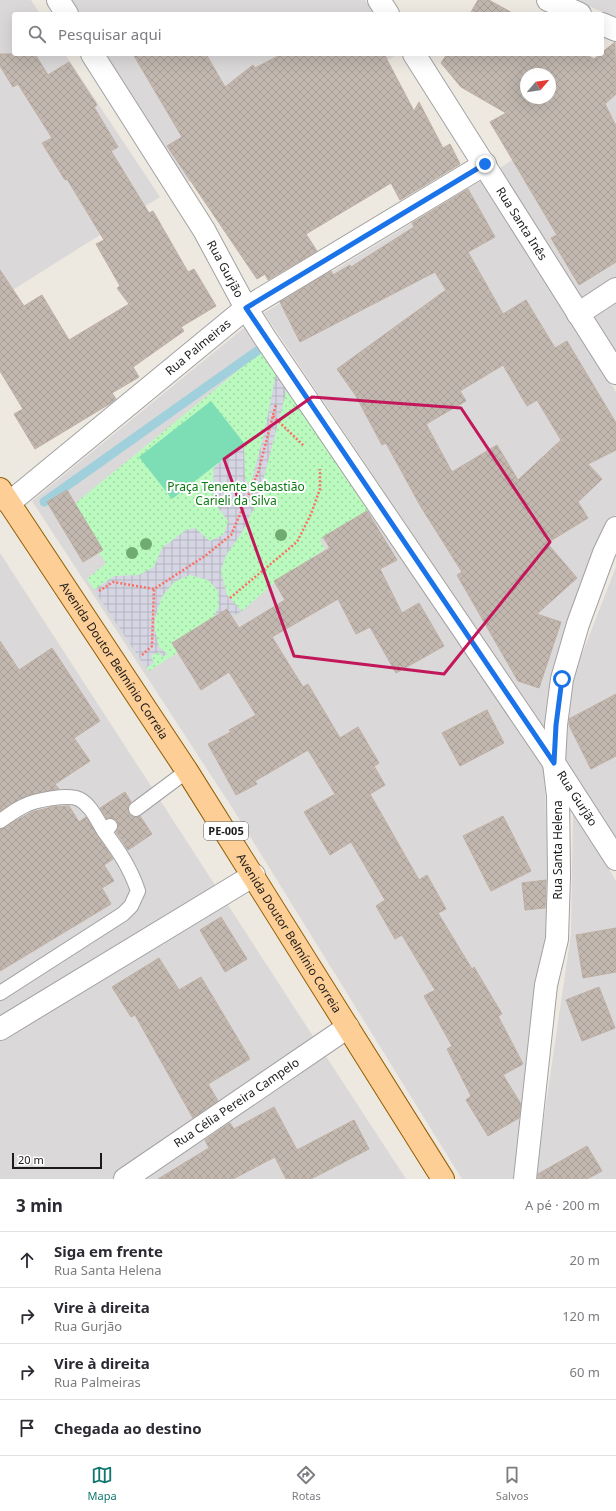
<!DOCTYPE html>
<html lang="pt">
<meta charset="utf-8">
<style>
:root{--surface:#fff;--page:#f7f7f7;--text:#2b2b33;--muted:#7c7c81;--line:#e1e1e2;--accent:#0f766e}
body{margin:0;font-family:"Noto Sans",sans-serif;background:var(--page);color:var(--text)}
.compass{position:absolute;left:520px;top:68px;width:36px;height:36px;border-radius:50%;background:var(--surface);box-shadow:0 4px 16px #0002;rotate:61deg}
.scale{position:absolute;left:12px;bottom:10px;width:90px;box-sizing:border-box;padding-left:4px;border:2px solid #1b1b1b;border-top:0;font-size:11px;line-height:14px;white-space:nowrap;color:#1b1b1b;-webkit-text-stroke:3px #fff;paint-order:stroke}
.stop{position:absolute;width:12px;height:12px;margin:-9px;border:3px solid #1a73e8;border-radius:50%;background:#fff}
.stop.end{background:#1a73e8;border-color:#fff;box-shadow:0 1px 4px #0008}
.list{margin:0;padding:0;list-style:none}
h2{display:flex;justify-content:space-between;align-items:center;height:52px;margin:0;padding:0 16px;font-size:17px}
h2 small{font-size:13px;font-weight:400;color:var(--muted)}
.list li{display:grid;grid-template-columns:26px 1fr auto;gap:12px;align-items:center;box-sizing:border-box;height:56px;padding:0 16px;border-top:1px solid var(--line)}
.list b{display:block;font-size:15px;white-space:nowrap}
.list p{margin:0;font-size:13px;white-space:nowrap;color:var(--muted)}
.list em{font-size:13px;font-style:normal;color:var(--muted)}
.icon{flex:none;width:22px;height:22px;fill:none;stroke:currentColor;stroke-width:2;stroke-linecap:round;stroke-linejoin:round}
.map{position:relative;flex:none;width:616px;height:1179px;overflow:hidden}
.search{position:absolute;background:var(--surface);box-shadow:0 4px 16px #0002;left:12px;right:12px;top:12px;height:44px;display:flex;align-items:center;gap:10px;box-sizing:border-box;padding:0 14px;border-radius:4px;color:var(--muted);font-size:15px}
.sheet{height:276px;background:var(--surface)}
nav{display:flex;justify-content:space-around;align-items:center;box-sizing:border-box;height:56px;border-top:1px solid var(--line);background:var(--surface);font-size:11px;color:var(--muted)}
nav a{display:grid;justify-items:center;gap:2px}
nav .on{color:var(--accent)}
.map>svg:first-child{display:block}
.residential{fill:#dad8d8}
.park{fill:url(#park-dots)}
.pitch{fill:#7ddeb6}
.plaza{fill:url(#plaza-grid)}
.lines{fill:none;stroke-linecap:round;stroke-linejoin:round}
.stream{stroke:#a0d0dc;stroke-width:9}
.building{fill:url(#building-cross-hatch);stroke:#bfafa3;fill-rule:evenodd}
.service-casing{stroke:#a2a2a2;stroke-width:16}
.minor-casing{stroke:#a2a2a2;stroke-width:24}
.primary-casing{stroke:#935f00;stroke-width:24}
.path{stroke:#fb7064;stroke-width:2.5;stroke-dasharray:2 2;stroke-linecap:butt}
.service{stroke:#fff;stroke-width:14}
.minor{stroke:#fff;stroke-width:22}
.primary{stroke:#fdce96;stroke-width:22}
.tree{fill:#70ab6f}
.route{stroke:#1a73e8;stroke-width:5}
.marked{fill:none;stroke:#c2185b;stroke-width:3;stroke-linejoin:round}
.labels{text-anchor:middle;stroke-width:4;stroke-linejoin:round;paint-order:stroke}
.shield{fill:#fff;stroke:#5f5f5f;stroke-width:1}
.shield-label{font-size:11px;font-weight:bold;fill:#1b1b1b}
.street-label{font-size:12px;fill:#1b1b1b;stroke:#fff}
.park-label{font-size:12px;fill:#0a7911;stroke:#fff}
</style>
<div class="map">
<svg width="616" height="1179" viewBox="0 0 616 1179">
<defs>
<pattern id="park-dots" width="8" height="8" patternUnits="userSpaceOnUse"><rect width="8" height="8" fill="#bbfabf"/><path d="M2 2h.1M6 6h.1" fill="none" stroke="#a0d6a4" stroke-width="1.8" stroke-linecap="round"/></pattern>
<pattern id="plaza-grid" width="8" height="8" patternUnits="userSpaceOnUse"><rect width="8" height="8" fill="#d5d5e3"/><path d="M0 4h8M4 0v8" fill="none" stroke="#b6b6c2"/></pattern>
<pattern id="building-cross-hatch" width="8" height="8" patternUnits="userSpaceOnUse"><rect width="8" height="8" fill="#c2b8b0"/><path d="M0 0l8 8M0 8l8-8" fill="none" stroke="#a69e97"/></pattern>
</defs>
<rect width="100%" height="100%" fill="#ede9e1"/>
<g class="residential">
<polygon points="0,0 31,0 40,14 14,14 14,54 65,54 160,197 0,298"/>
<polygon points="71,0 365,0 374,14 79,14"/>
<polygon points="575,0 616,0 616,18"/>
<polygon points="104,54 398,54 184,185"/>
<polygon points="616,90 616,277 583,299 500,168"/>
<polygon points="481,181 616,392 616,514 552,678 544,729 264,313"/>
<polygon points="616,303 616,350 595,317"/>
<polygon points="245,327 544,768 548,865 546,937 536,976 513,1179 462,1179 233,809 32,501"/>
<polygon points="0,553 331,1064 406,1179 0,1179"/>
<polygon points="616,567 616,843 565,759 573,677"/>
<polygon points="573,810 616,881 616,1179 535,1179 571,934"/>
</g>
<polygon class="park" points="262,351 369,510 320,540 325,549 273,584 242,611 149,671 87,579 106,563 67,510"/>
<polygon class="pitch" points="211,401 244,443 172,499 139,457"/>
<polygon class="plaza" points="276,373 287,389 258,500 241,534 226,555 221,571 227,595 242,611 206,633 219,606 218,591 208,580 190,575 174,582 162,597 155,618 155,630 159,647 167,654 163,657 159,652 151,656 154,663 146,668 94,590 114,576 139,575 154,567 162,548 186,530 195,528 210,541 224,534 228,521 212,500 214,467 244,443 245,480 248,483 252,480 265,430"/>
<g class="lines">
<polyline class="stream" points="44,502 257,351"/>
</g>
<g class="building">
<polygon points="478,0 489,0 514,14 470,14"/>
<path d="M615,42L616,94L605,104L616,126V262L579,285L551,238L557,235L490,122L506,113L461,87L441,63L447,54H585L594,59ZM526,74H550V98H526Z"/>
<polygon points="0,54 35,54 48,75 69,62 97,105 94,107 118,147 111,151 149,213 153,211 188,272 194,269 216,306 181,327 184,331 133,367 139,377 112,393 116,399 111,403 35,449 14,414 23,409 0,371 0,270 24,306 42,295 69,340 129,304 117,288 120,286 96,244 104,240 67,179 65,180 42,143 52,138 18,84 13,87 0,66"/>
<polygon points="133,54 206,54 225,87 253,65 255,68 282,54 384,54 414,111 419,102 443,148 450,144 460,164 400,200 391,183 306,234 317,251 268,280 265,274 257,279 167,146 182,137"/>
<path d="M468,189L495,237L468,252L503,314L526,300L555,348L567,341L616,423V450L588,464L602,479L578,502L588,518L547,543L577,578L537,614L561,622L539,688L518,681L457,575L462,572L421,507L386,443L382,445L356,396L337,369L446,290L435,272L300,342L280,302L331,271L333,275L350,265L351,267L414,227L412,223ZM503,365L527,406L537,400L561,440L518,480L497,445L452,472L426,424L466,401L460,391Z"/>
<polygon points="67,490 103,550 83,562 47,502"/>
<polygon points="367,511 397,560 380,569 402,613 419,603 444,646 396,673 370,627 356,634 338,599 272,637 303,687 308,684 340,738 358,727 379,763 374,766 385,785 370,794 419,880 427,875 446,909 438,913 472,969 474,967 502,1014 498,1016 523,1064 503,1075 521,1104 519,1118 488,1136 466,1100 471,1096 447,1049 452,1046 424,996 435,990 402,935 395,939 376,906 385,900 351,842 330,855 304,812 335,794 308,750 255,781 257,784 236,795 208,744 231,732 229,730 256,715 229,672 201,690 172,643 227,609 239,628 285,600 274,581 330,548 323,537"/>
<polygon points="0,641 19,670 52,648 100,721 74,738 90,761 55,784 59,789 26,796 0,811"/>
<polygon points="616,694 616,756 591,769 569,725 569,719"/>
<polygon points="487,710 504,743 460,766 442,733"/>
<polygon points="125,792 131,802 128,806 129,814 133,817 140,816 152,834 128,850 116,832 118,829 117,821 113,818 107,819 100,808"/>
<polygon points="69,806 79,822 86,817 113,859 104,865 114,881 102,888 111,904 0,971 0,829 32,812 52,807"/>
<polygon points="503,816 531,871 491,891 463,836"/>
<polygon points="546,880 545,908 525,910 522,883"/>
<polygon points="221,917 247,959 225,972 200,930"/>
<polygon points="616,928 616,972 583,978 576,935"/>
<polygon points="159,958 179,990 201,977 250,1059 208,1084 218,1101 193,1118 135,1015 131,1017 112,987"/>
<polygon points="599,987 615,1028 582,1041 566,1000"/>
<polygon points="274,1107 297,1150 354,1120 369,1149 311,1179 286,1179 275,1157 233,1179 158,1179 209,1148 205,1140 230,1123 234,1129"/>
<polygon points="587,1146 602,1171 587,1179 538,1179 538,1174"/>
</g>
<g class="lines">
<g class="service-casing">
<g id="service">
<polyline points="136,809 187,771"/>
<path d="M0,821C8,816 15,810 24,806C34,800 68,794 79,799C91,805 97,820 104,831L110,826"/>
<path d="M0,993L123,914L131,906L138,891C130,867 118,850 104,831"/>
</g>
</g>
<g class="minor-casing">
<g id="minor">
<polyline points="58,0 67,14"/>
<polyline points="379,0 388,14"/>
<polyline points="548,0 580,14"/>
<polyline points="602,24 616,30"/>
<path id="s1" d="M92,54L204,230L246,308L265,338L554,763L616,859"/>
<path id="s2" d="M414,54L616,373"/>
<polyline points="578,314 616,289"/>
<path id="s3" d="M9,503L246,308L485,164"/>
<polyline points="0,1029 254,875"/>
<path id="s4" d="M125,1179L348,1027"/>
<polyline points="525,1179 546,985 557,939 559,875 558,796 554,763 556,725 562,679 578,624 604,553 616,528"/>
</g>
</g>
<g class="primary-casing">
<g id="primary">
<path id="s5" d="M0,489L187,771L443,1179"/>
</g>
</g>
<g class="path">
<polyline points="273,416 304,446"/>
<polyline points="99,591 113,582 154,589 205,556 231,535 258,473 276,404"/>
<polyline points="230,598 297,542 311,514 320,489 320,469"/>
<polyline points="142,655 152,646 154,589"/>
</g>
<use href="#service" class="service"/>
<use href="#minor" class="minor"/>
<use href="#primary" class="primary"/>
</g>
<g class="tree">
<circle cx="281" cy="535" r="6"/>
<circle cx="146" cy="544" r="6"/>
<circle cx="132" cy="553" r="6"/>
</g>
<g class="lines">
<polyline class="route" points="485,164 246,308 554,763 556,725 562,679"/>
</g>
<path class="marked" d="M312,397L461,408L550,542L444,674L294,656L224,459Z"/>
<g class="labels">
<rect class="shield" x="204" y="822" width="44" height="18" rx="3"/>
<g class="shield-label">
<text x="226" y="835">PE-005</text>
</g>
<g class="street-label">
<text dy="4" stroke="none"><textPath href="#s2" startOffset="201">Rua Santa Inês</textPath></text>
<text dy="4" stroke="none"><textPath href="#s1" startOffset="253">Rua Gurjão</textPath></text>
<text dy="4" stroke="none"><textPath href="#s3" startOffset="245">Rua Palmeiras</textPath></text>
<text dy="4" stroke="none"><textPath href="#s5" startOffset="206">Avenida Doutor Belmínio Correia</textPath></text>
<text dy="4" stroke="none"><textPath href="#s1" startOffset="889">Rua Gurjão</textPath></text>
<text transform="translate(558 850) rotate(-90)" y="4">Rua Santa Helena</text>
<text dy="4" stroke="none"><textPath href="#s5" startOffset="530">Avenida Doutor Belmínio Correia</textPath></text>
<text dy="4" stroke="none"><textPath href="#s4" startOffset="135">Rua Célia Pereira Campelo</textPath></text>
</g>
<g class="park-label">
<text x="236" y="491">Praça Tenente Sebastião<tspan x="236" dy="14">Carieli da Silva</tspan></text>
</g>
</g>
</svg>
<svg class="compass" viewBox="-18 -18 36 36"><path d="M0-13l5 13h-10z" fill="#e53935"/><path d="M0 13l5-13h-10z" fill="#7c7c81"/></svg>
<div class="scale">20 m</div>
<div class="stop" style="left:562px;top:679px"></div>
<div class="stop end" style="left:485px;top:164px"></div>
<div class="search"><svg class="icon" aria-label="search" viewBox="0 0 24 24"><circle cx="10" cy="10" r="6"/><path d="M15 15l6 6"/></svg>Pesquisar aqui</div>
</div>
<section class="sheet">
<h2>3 min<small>A pé · 200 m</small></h2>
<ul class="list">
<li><svg class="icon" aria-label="ahead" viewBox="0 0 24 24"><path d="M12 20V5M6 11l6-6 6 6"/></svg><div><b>Siga em frente</b><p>Rua Santa Helena</p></div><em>20 m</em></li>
<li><svg class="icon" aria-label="right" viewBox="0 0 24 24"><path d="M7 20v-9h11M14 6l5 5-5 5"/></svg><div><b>Vire à direita</b><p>Rua Gurjão</p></div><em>120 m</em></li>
<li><svg class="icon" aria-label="right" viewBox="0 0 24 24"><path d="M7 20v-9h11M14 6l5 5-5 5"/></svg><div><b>Vire à direita</b><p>Rua Palmeiras</p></div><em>60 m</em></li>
<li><svg class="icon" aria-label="arrive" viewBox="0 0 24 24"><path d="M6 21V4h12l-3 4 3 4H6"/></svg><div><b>Chegada ao destino</b></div></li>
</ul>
</section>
<nav>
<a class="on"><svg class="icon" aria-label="map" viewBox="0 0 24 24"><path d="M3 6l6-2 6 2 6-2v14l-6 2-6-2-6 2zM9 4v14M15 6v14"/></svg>Mapa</a>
<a><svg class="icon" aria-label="directions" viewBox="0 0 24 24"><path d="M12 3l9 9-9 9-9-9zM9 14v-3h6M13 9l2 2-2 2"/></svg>Rotas</a>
<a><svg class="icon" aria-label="saved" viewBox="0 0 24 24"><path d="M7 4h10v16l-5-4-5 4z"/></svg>Salvos</a>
</nav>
